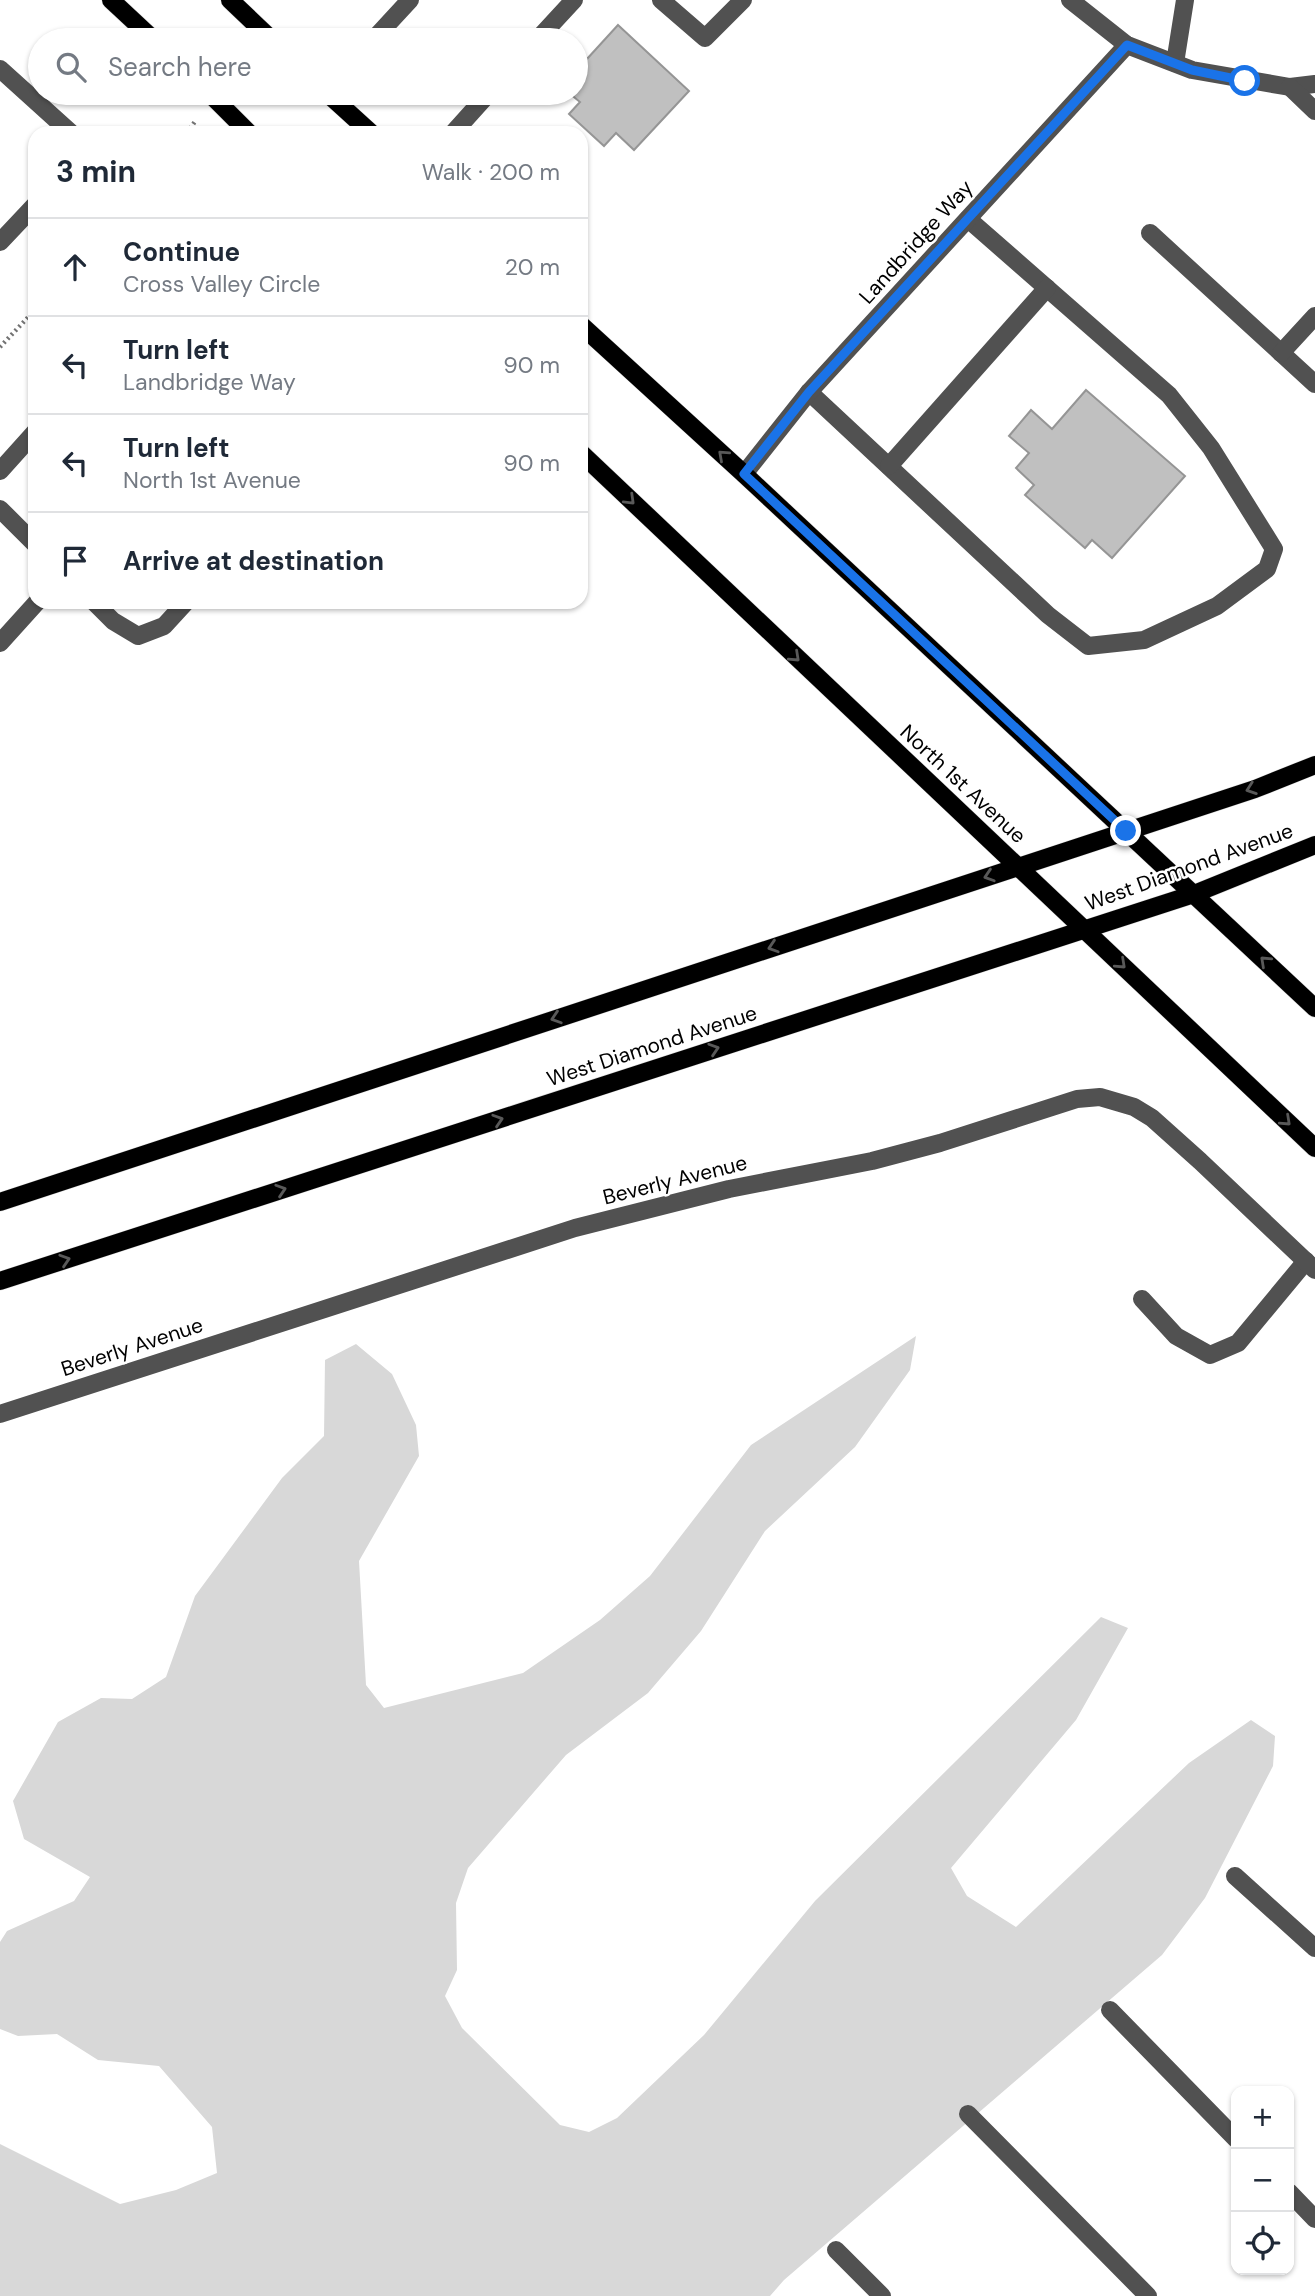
<!DOCTYPE html>
<meta charset="utf-8">
<style>
:root{--surface:#fff;--page:#f6f6f7;--text:#1f2937;--muted:#747a83;--line:#e0e1e3}
body{margin:0;font-family:"DM Sans",sans-serif;background:var(--page);color:var(--text)}
.controls{position:absolute;right:21px;bottom:21px;display:grid;overflow:hidden;border-radius:14px;box-shadow:0 2px 5px #0004}
.controls button{width:63px;height:63px;display:grid;place-items:center;padding:0;border:0;border-bottom:2px solid var(--line);background:var(--surface);color:var(--text);font:35px sans-serif}
.stop{position:absolute;width:21px;height:21px;margin:-16px;border:5px solid #1a73e8;border-radius:50%;background:#fff}
.stop.end{background:#1a73e8;border-color:#fff;box-shadow:0 2px 7px #0008}
.list{margin:0;padding:0;list-style:none}
h2{display:flex;justify-content:space-between;align-items:center;height:91px;margin:0;padding:0 28px;font-size:30px}
h2 small{font-size:23px;font-weight:400;color:var(--muted)}
.list li{display:grid;grid-template-columns:46px 1fr auto;gap:21px;align-items:center;box-sizing:border-box;height:98px;padding:0 28px;border-top:2px solid var(--line)}
.list b{display:block;font-size:26px;white-space:nowrap}
.list p{margin:0;font-size:23px;white-space:nowrap;color:var(--muted)}
.list em{font-size:23px;font-style:normal;color:var(--muted)}
.icon{flex:none;width:38px;height:38px;fill:none;stroke:currentColor;stroke-width:2;stroke-linecap:round;stroke-linejoin:round}
.map{position:relative;flex:none;width:1315px;height:2296px;overflow:hidden}
.search{position:absolute;background:var(--surface);box-shadow:0 2px 5px #0004;left:28px;top:28px;width:560px;height:77px;display:flex;align-items:center;gap:18px;box-sizing:border-box;padding:0 24px;border-radius:38px;color:var(--muted);font-size:26px}
.panel{position:absolute;background:var(--surface);box-shadow:0 2px 5px #0004;left:28px;top:126px;width:560px;height:483px;border-radius:21px}
.map>svg:first-child{display:block}
.green{fill:#d8d8d8}
.building{fill:#c0c0c0;stroke:#959595;stroke-width:2}
.lines{fill:none;stroke-linecap:round;stroke-linejoin:round}
.major-casing{stroke:#dbdbdb;stroke-width:19}
.path{stroke:#737373;stroke-width:4.5;stroke-dasharray:2 3.5;stroke-linecap:butt}
.minor{stroke:#515151;stroke-width:18}
.major{stroke:#000;stroke-width:18}
.oneway{stroke:#595959}
.route{stroke:#1a73e8;stroke-width:9}
.labels{text-anchor:middle;stroke-width:5;stroke-linejoin:round;paint-order:stroke}
.street-label{font-size:21px;fill:#000;stroke:#fff}
</style>
<div class="map">
<svg width="1315" height="2296" viewBox="0 0 1315 2296">
<rect width="100%" height="100%" fill="#fff"/>
<polygon class="green" points="916,1336 910,1370 855,1447 765,1531 701,1631 648,1693 566,1755 468,1868 456,1903 457,1970 445,1996 462,2028 560,2125 589,2132 617,2118 704,2035 815,1901 1101,1617 1128,1628 1076,1720 951,1868 967,1896 1016,1927 1189,1763 1251,1720 1275,1736 1273,1766 1205,1898 1162,1955 784,2280 770,2296 0,2296 0,2144 120,2204 176,2190 217,2173 212,2127 159,2066 98,2060 57,2034 18,2036 0,2029 0,1942 7,1931 74,1901 90,1877 24,1839 13,1801 58,1722 101,1698 132,1699 166,1677 195,1596 282,1478 324,1436 325,1360 356,1344 392,1374 416,1425 419,1456 359,1561 366,1685 384,1708 523,1673 600,1620 650,1576 751,1445"/>
<g class="building">
<polygon points="618,25 689,91 634,150 616,133 604,146 569,114 580,102 569,93 576,93 576,71"/>
<polygon points="1086,390 1185,476 1112,558 1092,540 1085,548 1025,495 1034,485 1016,468 1029,453 1009,436 1031,410 1052,429"/>
</g>
<g class="lines">
<g class="major-casing">
<g id="major">
<polyline points="111,0 154,40"/>
<polyline points="230,0 272,40"/>
<polyline points="209,93 249,133"/>
<polyline points="327,93 371,133"/>
<polyline points="581,325 744,474 1315,1008"/>
<polyline points="581,453 1315,1148"/>
<polyline points="0,1202 1255,789 1315,765"/>
<polyline points="0,1281 1194,894 1315,845"/>
</g>
</g>
<g class="path">
<polyline points="187,133 196,120"/>
<polyline points="0,347 35,310"/>
</g>
<g class="minor">
<polyline points="661,0 705,38 743,0"/>
<polyline points="1070,0 1127,45 1192,70 1290,87 1315,84"/>
<polyline points="373,40 410,0"/>
<polyline points="537,40 574,0"/>
<polyline points="1175,63 1185,0"/>
<polyline points="0,69 71,133"/>
<polyline points="1290,87 1315,111"/>
<polyline points="453,133 489,93"/>
<polyline points="1150,233 1315,384"/>
<polyline points="0,242 35,205"/>
<polyline points="1281,353 1315,316"/>
<polyline points="809,392 1048,615 1088,646 1144,640 1217,606 1267,569 1274,549 1211,448 1169,395 968,219"/>
<polyline points="889,466 1047,288"/>
<polyline points="0,471 35,432"/>
<polyline points="744,474 809,392 1127,45"/>
<polyline points="0,509 35,544"/>
<polyline points="94,602 113,621 138,636 164,626 186,602"/>
<polyline points="0,643 37,602"/>
<polyline points="1142,1299 1176,1336 1210,1355 1238,1343 1306,1261"/>
<polyline points="0,1414 575,1228 729,1189 872,1161 940,1143 1077,1099 1100,1097 1134,1107 1152,1118 1200,1161 1315,1270"/>
<polyline points="1235,1876 1315,1948"/>
<polyline points="1110,2010 1236,2139"/>
<polyline points="968,2114 1148,2296"/>
<polyline points="1289,2192 1315,2219"/>
<polyline points="836,2250 882,2296"/>
</g>
<use href="#major" class="major"/>
</g>
<defs><path id="oneway-chevron" d="M-2-3.5L2.5 0L-2 3.5" fill="none" stroke-width="1.6" stroke-linecap="round" stroke-linejoin="round" transform="scale(1.75)"/></defs>
<g class="oneway">
<use href="#oneway-chevron" transform="translate(723 455) rotate(-138)"/>
<use href="#oneway-chevron" transform="translate(630 500) rotate(44)"/>
<use href="#oneway-chevron" transform="translate(795 657) rotate(43)"/>
<use href="#oneway-chevron" transform="translate(1251 789) rotate(161)"/>
<use href="#oneway-chevron" transform="translate(989 876) rotate(162)"/>
<use href="#oneway-chevron" transform="translate(773 947) rotate(162)"/>
<use href="#oneway-chevron" transform="translate(1265 961) rotate(-137)"/>
<use href="#oneway-chevron" transform="translate(1121 964) rotate(43)"/>
<use href="#oneway-chevron" transform="translate(556 1018) rotate(162)"/>
<use href="#oneway-chevron" transform="translate(714 1049) rotate(-18)"/>
<use href="#oneway-chevron" transform="translate(498 1120) rotate(-18)"/>
<use href="#oneway-chevron" transform="translate(1286 1121) rotate(43)"/>
<use href="#oneway-chevron" transform="translate(281 1190) rotate(-18)"/>
<use href="#oneway-chevron" transform="translate(65 1260) rotate(-18)"/>
</g>
<g class="lines">
<polyline class="route" points="1126,831 744,474 809,392 1127,45 1192,70 1245,81"/>
</g>
<g class="labels">
<g class="street-label">
<text transform="translate(916 242) rotate(-48)" y="7">Landbridge Way</text>
<text transform="translate(963 784) rotate(43)" y="7">North 1st Avenue</text>
<text transform="translate(1189 867) rotate(-20)" y="7">West Diamond Avenue</text>
<text transform="translate(652 1046) rotate(-18)" y="7">West Diamond Avenue</text>
<text transform="translate(675 1180) rotate(-14)" y="7">Beverly Avenue</text>
<text transform="translate(132 1347) rotate(-18)" y="7">Beverly Avenue</text>
</g>
</g>
</svg>
<div class="controls">
<button>+</button>
<button>−</button>
<button><svg class="icon" aria-label="locate" viewBox="0 0 24 24"><circle cx="12" cy="12" r="6"/><path d="M12 2v4M12 18v4M2 12h4M18 12h4"/></svg></button>
</div>
<div class="stop" style="left:1245px;top:81px"></div>
<div class="stop end" style="left:1126px;top:831px"></div>
<div class="search"><svg class="icon" aria-label="search" viewBox="0 0 24 24"><circle cx="10" cy="10" r="6"/><path d="M15 15l6 6"/></svg>Search here</div>
<section class="panel">
<h2>3 min<small>Walk · 200 m</small></h2>
<ul class="list">
<li><svg class="icon" aria-label="ahead" viewBox="0 0 24 24"><path d="M12 20V5M6 11l6-6 6 6"/></svg><div><b>Continue</b><p>Cross Valley Circle</p></div><em>20 m</em></li>
<li><svg class="icon" aria-label="left" viewBox="0 0 24 24"><path d="M17 20v-9H6M10 6l-5 5 5 5"/></svg><div><b>Turn left</b><p>Landbridge Way</p></div><em>90 m</em></li>
<li><svg class="icon" aria-label="left" viewBox="0 0 24 24"><path d="M17 20v-9H6M10 6l-5 5 5 5"/></svg><div><b>Turn left</b><p>North 1st Avenue</p></div><em>90 m</em></li>
<li><svg class="icon" aria-label="arrive" viewBox="0 0 24 24"><path d="M6 21V4h12l-3 4 3 4H6"/></svg><div><b>Arrive at destination</b></div></li>
</ul>
</section>
</div>
